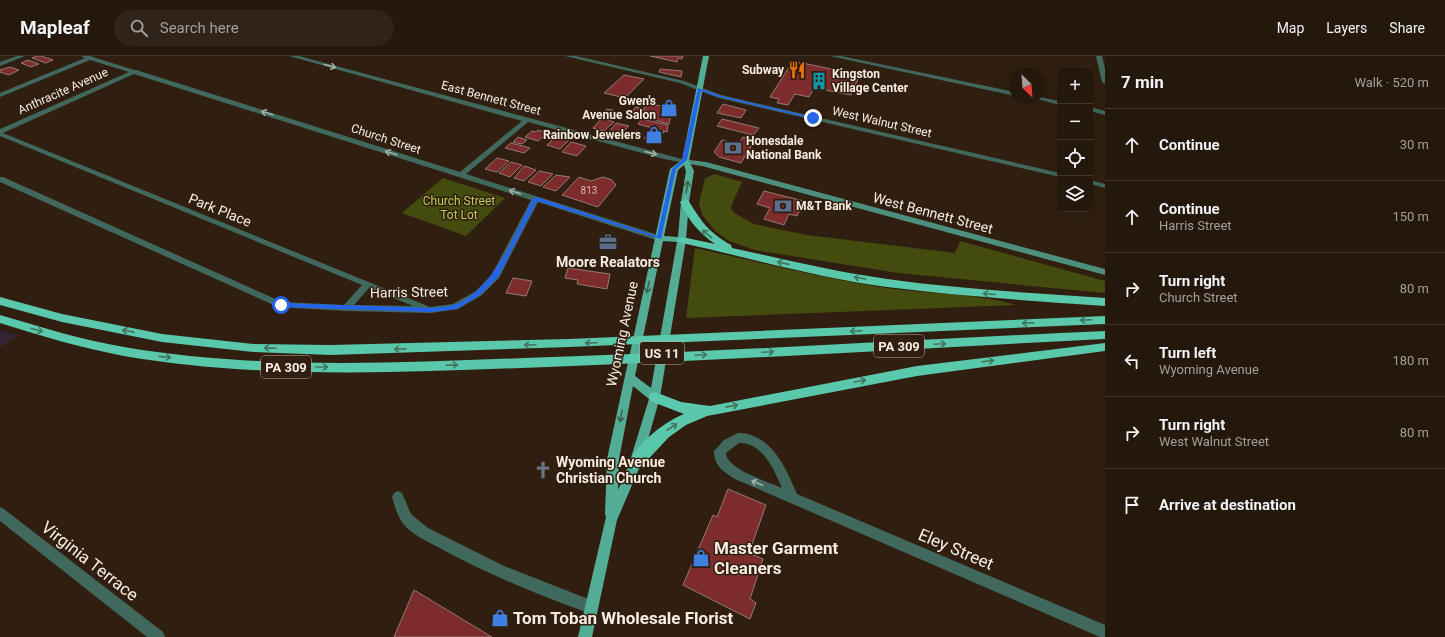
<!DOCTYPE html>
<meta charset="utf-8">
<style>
:root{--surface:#24170c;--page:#30241a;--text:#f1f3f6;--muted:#a39f9d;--line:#41362d}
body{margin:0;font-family:Roboto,sans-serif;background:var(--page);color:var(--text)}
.controls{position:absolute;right:12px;top:12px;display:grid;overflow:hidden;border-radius:8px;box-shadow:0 4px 16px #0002}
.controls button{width:36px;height:36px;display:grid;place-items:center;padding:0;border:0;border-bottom:1px solid var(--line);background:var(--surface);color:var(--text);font:20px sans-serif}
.compass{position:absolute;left:1009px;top:12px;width:36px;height:36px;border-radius:50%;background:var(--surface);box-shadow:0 4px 16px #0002;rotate:155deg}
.stop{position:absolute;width:12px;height:12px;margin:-9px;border:3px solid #2563eb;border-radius:50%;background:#fff}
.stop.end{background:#2563eb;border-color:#fff;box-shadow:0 1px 4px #0008}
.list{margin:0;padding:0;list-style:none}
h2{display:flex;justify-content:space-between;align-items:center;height:52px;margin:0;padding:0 16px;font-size:17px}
h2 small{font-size:13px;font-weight:400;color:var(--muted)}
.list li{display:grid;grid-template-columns:26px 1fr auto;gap:12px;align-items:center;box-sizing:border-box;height:72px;padding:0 16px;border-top:1px solid var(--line)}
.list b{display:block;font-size:15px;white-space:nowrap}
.list p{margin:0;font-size:13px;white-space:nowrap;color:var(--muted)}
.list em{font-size:13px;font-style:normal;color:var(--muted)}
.icon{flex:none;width:22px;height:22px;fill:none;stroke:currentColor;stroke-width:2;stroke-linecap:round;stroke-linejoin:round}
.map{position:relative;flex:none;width:1105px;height:581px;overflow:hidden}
header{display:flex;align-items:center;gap:24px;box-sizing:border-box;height:56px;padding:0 20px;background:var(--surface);border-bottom:1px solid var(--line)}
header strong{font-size:19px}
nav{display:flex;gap:22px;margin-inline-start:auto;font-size:14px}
.search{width:280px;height:36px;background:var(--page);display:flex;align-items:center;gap:10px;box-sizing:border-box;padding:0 14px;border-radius:22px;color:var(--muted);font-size:15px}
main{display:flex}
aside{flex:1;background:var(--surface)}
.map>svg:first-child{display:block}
.industrial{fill:#322634}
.green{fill:#444b0f}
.building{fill:#7c2d2b;stroke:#957875}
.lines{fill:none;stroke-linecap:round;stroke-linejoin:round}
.street{fill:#40685c;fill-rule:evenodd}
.secondary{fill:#4c8f7c;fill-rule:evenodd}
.primary{fill:#53ad95;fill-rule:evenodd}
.highway{fill:#59c8ab;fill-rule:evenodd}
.oneway{stroke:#a5b1a6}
.oneway2{stroke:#405f4c}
.oneway3{stroke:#44745e}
.route{fill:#2563eb}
.labels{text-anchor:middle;stroke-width:3;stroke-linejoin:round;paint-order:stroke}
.far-number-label{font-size:10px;fill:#d9bcb4}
.far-poi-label{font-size:12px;font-weight:bold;fill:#f8ece2;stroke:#301f10;text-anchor:end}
.far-street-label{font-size:12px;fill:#f8ece2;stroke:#301f10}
.far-park-label{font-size:12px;fill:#bdcc58;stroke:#301f10}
.shield{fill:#301f10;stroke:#bcaea3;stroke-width:1}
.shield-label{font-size:13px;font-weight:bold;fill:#f8ece2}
.street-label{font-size:14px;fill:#f8ece2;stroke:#301f10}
.poi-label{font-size:14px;font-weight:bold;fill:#f8ece2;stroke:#301f10}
.near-poi-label{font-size:17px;font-weight:bold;fill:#f8ece2;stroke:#301f10;text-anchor:start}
.near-street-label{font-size:17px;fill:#f8ece2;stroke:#301f10}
</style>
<header>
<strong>Mapleaf</strong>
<div class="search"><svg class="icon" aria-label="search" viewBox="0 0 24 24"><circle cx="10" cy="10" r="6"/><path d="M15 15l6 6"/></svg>Search here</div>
<nav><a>Map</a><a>Layers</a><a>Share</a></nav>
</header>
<main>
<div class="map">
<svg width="1105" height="581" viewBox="0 0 1105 581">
<rect width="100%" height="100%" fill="#301f10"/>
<polygon class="industrial" points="0,274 17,280 0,291"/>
<g class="green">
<polygon points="715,118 742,126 732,148 731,153 736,158 754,168 807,179 955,197 960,185 1105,225 1105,237 898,217 755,194 729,185 715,175 703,160 699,148 705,122"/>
<polygon points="443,122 505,142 466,180 402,157"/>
<path d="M695,192C758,206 822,222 886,232C928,238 976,237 1016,249L686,262Z"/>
</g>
<g class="building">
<polygon points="37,0 41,0 53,4 46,7 32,2"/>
<polygon points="650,0 683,0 682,3 678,2 677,6"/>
<polygon points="28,4 39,8 31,11 21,7"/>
<polygon points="793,5 860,19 851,39 814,32 809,41 795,38 788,49 777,47 779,43 770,41"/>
<polygon points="10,11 19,14 9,19 0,16 0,14"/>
<polygon points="660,13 682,15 681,21 659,16"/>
<polygon points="624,19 644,23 625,42 604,37"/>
<polygon points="646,48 672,51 669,68 641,60 646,55 639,55 636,57 631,56 636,51 644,53"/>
<polygon points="723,48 746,54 741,62 717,57"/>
<polygon points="607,53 613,54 611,57 618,58 615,62 602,59"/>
<polygon points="602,62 614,66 604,75 593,72"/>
<polygon points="642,63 668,69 667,76 638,68"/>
<polygon points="722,63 759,72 753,79 717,70"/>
<polygon points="616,67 629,70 619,79 609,76"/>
<polygon points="652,73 664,76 656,86 644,82"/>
<polygon points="538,74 547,77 538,85 525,81 532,75 536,76"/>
<polygon points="558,80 569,84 560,93 547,89 554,82"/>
<polygon points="518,81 527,84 522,88 513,86"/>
<polygon points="743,81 755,84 741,107 719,101 714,96 722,84 738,88"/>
<polygon points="571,86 586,90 577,100 562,96"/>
<polygon points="511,87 530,92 524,97 505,92"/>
<polygon points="497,102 509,105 497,116 485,113"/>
<polygon points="511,106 522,109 510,121 499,117"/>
<polygon points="524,110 536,114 524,125 514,122"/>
<polygon points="539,115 553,118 541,130 528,126"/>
<polygon points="556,119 570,121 556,135 543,131"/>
<polygon points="579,121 591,125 603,121 612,124 616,129 598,151 562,139"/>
<polygon points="764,135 804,145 797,160 789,158 784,169 764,163 770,152 757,148"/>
<polygon points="568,212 610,218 607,233 577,228 578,224 565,222"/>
<polygon points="513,222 532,225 526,240 506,237"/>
<polygon points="728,433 766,449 749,497 763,503 750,543 756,547 750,563 683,529 713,459 717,461"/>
<polygon points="414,534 492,581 394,581"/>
</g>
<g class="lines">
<g class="street">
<polygon points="17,0 25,0 0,10 0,6"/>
<path d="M81,0H90L134,14H138L139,15L460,116L522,65L289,0H299L689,105L685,107L664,103L528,66L466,118L662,180V184H656L538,146L499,222L482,239L458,253L431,257L346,255L278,251L0,126V121H3L282,246L344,249L362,229L0,80V73L129,16L90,4L0,41V37L85,2ZM134,18L531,144L492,218L476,235L453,248L430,251L3,77ZM369,232L413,250L354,249Z"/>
<polygon points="565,0 576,0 684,25 721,39 1060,117 1060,121 719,42 680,27"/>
<polygon points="830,0 841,0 1015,36 1015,40"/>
<polygon points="1096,0 1102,0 1105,13 1105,28 1102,26"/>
<polygon points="1039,41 1060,45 1060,49 1033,42 1039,42"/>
<polygon points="1090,51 1105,55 1105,59 1090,55"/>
<polygon points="1090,124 1105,128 1105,132 1090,128"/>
<path d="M738,377C771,377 786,412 797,438L1105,569V581H1100L735,423C723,415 714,410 714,395L724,384ZM739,387C762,386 774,413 782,432C769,426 726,413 726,397Z"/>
<path d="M398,435L402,437L411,458L428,472L504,510L596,546L598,551L596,556L591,558C541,540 492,520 445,495C432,487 417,482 406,471C398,463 395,451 392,441L394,437Z"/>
<polygon points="0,451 4,453 163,576 165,581 147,581 0,465"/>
</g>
<polygon class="secondary" points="682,103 706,106 1105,213 1105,219 702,110 682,107"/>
<path class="primary" d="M703,0H709L689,105L694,115L689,146L686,184L660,341L641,408L617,464L592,581H578L606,461L605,458L607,403L670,113L682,104ZM684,109L686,115L681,146L678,181L664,180L678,114ZM663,185L677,186L651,332L635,320ZM633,330L649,343L629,408L618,434L619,403Z"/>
<g class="highway">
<path d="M685,143L688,144C702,166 707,175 731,189L732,192C783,203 835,216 887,223C959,233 1032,237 1105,242V250C1032,245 959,240 887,231C818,222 750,202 682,187L678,186L677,184L678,182L682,181L715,188C699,177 688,164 680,146Z"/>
<polygon points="0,241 62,258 162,278 253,288 331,289 569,283 1105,260 1105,268 569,291 331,299 253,296 162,286 62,266 0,249"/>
<path d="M0,259C41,271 82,284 124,291C266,315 410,306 553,301C737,295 921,283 1105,275V283C919,292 733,304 547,311C407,316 264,324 124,300C82,292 41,280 0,267Z"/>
<path d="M1105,287V295L917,320L707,360L686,369L669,381L640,412L635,414L630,412L628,408C638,386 663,367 684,358L650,345L649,341L650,337L655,336L681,346L710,350L917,310Z"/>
</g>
</g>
<defs><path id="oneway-shaft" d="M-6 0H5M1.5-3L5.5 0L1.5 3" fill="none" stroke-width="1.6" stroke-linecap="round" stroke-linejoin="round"/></defs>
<g class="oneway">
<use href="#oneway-shaft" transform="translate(330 10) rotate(15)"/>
<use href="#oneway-shaft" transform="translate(267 57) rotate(-162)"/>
<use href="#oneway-shaft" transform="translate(391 97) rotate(-162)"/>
<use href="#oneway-shaft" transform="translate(651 97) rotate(15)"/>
<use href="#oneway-shaft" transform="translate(515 136) rotate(-162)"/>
<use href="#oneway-shaft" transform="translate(757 427) rotate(-157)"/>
</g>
<g class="oneway2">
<use href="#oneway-shaft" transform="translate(687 131) rotate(-81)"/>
<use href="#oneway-shaft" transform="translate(648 231) rotate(102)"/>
<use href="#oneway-shaft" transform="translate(621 360) rotate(101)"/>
</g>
<g class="oneway3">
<use href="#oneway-shaft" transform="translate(707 178) rotate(-141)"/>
<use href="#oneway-shaft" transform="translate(783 207) rotate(-167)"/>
<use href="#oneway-shaft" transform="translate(860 222) rotate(-171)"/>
<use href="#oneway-shaft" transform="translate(989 238) rotate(-175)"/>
<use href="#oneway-shaft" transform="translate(1086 264) rotate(178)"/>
<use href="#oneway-shaft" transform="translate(1028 267) rotate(178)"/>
<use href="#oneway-shaft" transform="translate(37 274) rotate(15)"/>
<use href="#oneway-shaft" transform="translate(128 275) rotate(-169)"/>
<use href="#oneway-shaft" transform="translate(856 275) rotate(177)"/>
<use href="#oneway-shaft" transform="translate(591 287) rotate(178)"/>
<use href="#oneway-shaft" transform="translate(940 288) rotate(-3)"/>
<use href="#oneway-shaft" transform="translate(530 289) rotate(178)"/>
<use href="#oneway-shaft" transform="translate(270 292) rotate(-178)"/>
<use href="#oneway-shaft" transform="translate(400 293) rotate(179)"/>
<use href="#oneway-shaft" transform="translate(768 296) rotate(-3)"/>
<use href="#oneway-shaft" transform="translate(701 299) rotate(-3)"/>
<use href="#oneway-shaft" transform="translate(165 301) rotate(6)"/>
<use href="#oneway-shaft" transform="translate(988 305) rotate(-7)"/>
<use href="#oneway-shaft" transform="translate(452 309) rotate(-2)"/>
<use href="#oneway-shaft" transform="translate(322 311)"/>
<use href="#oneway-shaft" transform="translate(860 325) rotate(-10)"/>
<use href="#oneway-shaft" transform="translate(732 350) rotate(-11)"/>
<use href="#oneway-shaft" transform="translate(672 371) rotate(-33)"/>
</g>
<path class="route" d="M698,32L718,39L816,62L813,63L715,40L701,35L687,104L676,113L661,183L537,145L498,221L481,238L457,253L431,256L281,251L278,249L281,247L431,252C438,251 446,251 453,249C492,238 515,177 533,143L536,141L657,180L672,113L682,104Z"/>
<defs>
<g id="restaurant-bare" transform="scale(1.38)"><path d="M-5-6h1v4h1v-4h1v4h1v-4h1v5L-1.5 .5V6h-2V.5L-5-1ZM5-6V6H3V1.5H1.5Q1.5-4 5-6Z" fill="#e8710a" stroke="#301f10" stroke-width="2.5" paint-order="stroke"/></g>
<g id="building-bare" transform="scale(1.38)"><path d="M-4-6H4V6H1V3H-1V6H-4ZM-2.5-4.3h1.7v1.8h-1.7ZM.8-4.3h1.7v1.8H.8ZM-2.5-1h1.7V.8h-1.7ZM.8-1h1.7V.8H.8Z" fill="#0f9aa8" stroke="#301f10" stroke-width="2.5" paint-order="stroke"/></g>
<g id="shop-bare" transform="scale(1.38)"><path d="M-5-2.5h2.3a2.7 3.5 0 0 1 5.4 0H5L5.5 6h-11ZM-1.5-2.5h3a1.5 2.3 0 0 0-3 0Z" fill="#3f7fe0" stroke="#301f10" stroke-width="2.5" paint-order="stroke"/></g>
<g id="bank-bare" transform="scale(1.38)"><path d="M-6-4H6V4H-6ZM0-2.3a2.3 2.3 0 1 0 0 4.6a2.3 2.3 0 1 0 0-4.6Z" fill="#5c6f8a" stroke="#301f10" stroke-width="2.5" paint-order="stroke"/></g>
<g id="office-bare" transform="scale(1.38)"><path d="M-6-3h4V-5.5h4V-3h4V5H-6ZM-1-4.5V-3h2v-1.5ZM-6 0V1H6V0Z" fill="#5c6f8a" stroke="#301f10" stroke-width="2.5" paint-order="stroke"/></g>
<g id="church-bare" transform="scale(1.38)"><path d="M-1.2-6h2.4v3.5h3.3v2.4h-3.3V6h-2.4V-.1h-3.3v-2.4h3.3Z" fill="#6b7280" stroke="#301f10" stroke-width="2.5" paint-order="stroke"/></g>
</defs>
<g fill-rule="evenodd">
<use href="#restaurant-bare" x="797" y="14"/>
<use href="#building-bare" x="819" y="25"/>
<use href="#shop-bare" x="669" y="52"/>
<use href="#shop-bare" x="654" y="79"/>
<use href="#bank-bare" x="733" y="92"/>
<use href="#bank-bare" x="783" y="150"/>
<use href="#office-bare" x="608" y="186"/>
<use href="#church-bare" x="543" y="414"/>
<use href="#shop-bare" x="701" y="502"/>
<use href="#shop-bare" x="500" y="562"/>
</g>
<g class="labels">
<g class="far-number-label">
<text x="589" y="138">813</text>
</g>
<g class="far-poi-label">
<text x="784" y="18">Subway</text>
<text x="832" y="22" text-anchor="start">Kingston<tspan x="832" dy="14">Village Center</tspan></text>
<text x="656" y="49">Gwen's<tspan x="656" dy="14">Avenue Salon</tspan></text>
<text x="641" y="83">Rainbow Jewelers</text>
<text x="746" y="89" text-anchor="start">Honesdale<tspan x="746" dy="14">National Bank</tspan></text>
<text x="796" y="154" text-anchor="start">M&amp;T Bank</text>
</g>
<g class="far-street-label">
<text transform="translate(63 35) rotate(-24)" y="4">Anthracite Avenue</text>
<text transform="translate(491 42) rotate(15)" y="4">East Bennett Street</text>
<text transform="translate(882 66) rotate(13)" y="4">West Walnut Street</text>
<text transform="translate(386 83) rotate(18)" y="4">Church Street</text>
</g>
<g class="far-park-label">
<text x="459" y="149">Church Street<tspan x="459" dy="14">Tot Lot</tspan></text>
</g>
<g class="shield">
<rect x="874" y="279" width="50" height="22" rx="3"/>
<rect x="640" y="286" width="44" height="22" rx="3"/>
<rect x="261" y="300" width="50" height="22" rx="3"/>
</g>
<g class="shield-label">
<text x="899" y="295">PA 309</text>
<text x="662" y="302">US 11</text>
<text x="286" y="316">PA 309</text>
</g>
<g class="street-label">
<text transform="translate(220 154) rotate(22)" y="5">Park Place</text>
<text transform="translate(933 157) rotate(15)" y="5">West Bennett Street</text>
<text transform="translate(409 236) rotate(-1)" y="5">Harris Street</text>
<text transform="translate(622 278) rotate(-78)" y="5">Wyoming Avenue</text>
</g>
<g class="poi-label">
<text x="608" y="211">Moore Realators</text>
<text x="556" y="411" text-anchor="start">Wyoming Avenue<tspan x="556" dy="16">Christian Church</tspan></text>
</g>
<g class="near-poi-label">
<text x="714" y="498">Master Garment<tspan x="714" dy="20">Cleaners</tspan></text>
<text x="513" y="568">Tom Toban Wholesale Florist</text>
</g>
<g class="near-street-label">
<text transform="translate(956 493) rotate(23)" y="6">Eley Street</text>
<text transform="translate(90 505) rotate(38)" y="6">Virginia Terrace</text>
</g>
</g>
</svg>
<div class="controls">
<button>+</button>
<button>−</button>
<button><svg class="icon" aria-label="locate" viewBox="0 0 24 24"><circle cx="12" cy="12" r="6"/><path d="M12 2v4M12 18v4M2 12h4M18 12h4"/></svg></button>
<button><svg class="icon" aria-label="layers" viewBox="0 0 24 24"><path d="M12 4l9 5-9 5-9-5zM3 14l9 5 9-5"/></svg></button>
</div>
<svg class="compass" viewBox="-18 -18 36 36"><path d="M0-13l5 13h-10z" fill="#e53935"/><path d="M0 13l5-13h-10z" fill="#a39f9d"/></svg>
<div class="stop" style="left:281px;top:249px"></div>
<div class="stop end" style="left:813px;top:62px"></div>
</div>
<aside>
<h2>7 min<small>Walk · 520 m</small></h2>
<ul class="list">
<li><svg class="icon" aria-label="ahead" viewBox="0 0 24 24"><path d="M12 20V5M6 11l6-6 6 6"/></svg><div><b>Continue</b></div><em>30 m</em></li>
<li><svg class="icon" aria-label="ahead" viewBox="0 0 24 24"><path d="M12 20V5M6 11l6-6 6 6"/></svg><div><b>Continue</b><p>Harris Street</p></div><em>150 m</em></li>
<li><svg class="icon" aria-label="right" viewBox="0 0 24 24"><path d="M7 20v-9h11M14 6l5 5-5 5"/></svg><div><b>Turn right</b><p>Church Street</p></div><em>80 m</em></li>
<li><svg class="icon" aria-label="left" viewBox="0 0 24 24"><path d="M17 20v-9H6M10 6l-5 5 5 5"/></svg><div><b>Turn left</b><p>Wyoming Avenue</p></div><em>180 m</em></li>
<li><svg class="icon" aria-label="right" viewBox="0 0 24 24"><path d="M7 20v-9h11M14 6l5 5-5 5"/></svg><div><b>Turn right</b><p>West Walnut Street</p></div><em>80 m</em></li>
<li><svg class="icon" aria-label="arrive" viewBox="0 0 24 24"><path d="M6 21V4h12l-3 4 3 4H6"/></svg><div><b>Arrive at destination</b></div></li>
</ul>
</aside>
</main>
